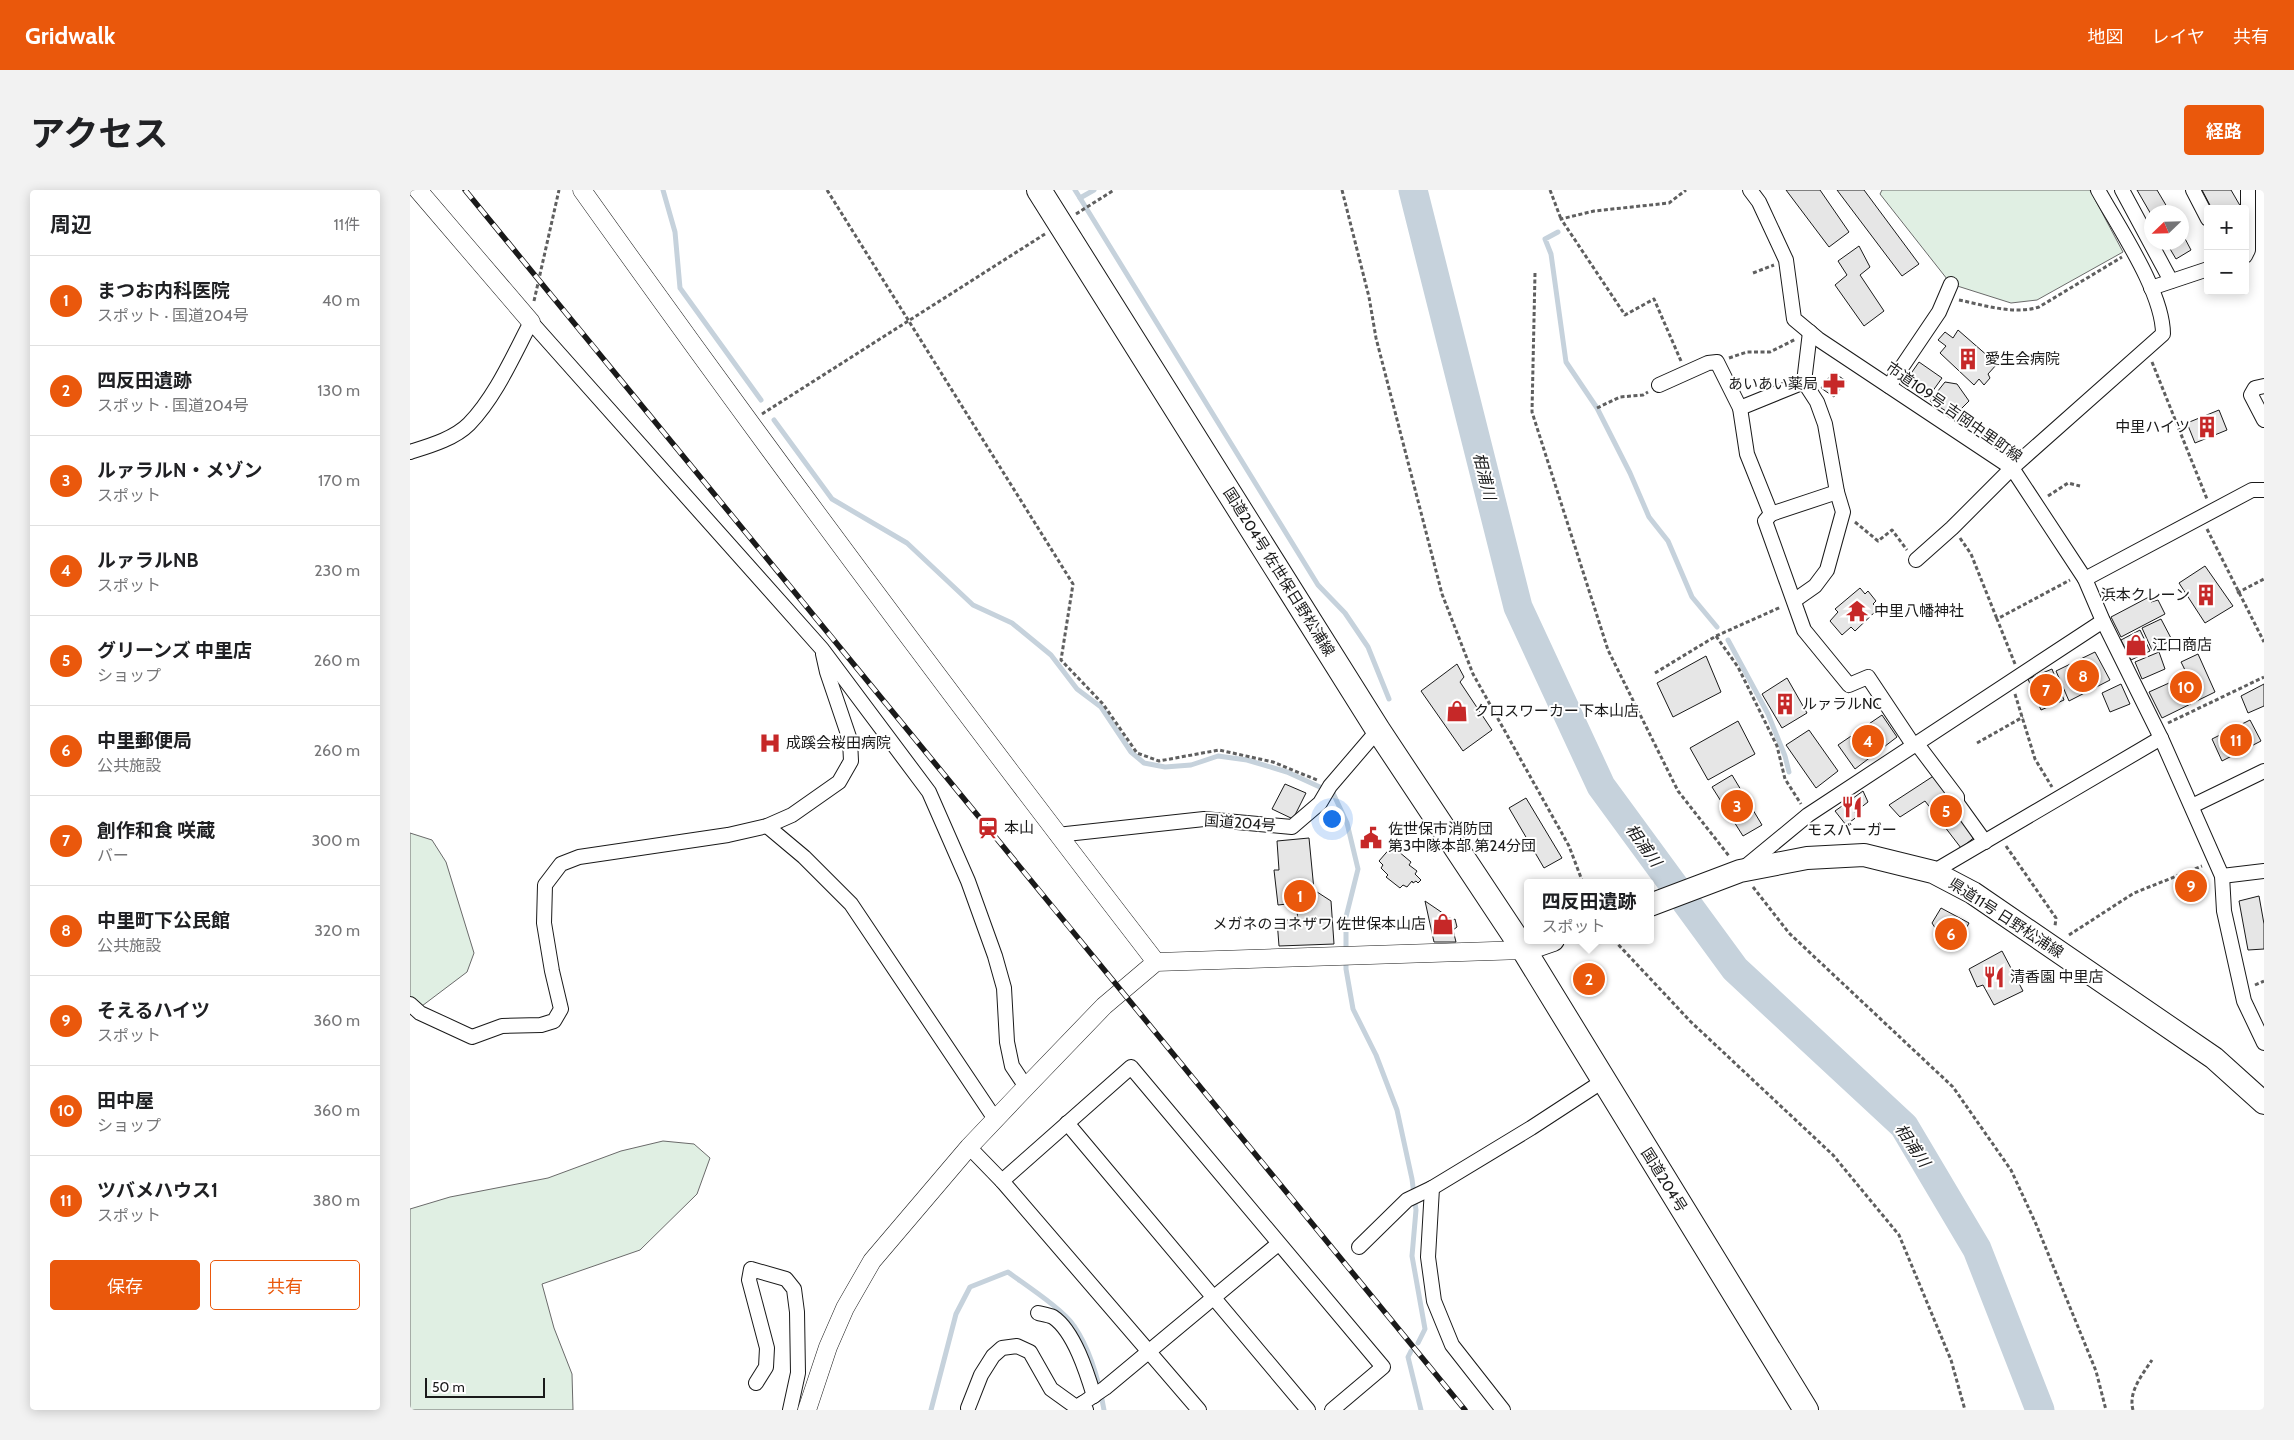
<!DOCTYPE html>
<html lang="ja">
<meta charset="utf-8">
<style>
:root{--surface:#fff;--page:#f2f2f2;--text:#202124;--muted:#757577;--line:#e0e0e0;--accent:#ea580c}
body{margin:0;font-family:Cabin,"Noto Sans JP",sans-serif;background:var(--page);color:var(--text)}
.controls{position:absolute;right:15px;top:15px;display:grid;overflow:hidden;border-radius:5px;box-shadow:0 2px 12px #0003}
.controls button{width:45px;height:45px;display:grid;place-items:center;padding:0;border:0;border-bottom:1px solid var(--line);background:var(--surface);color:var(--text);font:25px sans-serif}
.compass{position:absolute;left:1734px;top:15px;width:45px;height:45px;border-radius:50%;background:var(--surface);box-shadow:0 2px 12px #0003;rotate:247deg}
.scale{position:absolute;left:15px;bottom:12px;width:120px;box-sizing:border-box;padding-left:5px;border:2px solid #1a1a1a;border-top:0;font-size:14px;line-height:18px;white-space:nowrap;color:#1a1a1a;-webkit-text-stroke:4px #fff;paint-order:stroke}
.you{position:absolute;left:921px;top:628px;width:18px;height:18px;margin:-12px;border:4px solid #fff;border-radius:50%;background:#1a73e8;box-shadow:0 0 0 8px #1a73e833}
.badge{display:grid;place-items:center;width:32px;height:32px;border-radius:50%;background:var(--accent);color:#fff;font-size:16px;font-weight:700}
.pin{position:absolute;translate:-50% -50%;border:2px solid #fff;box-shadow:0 1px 5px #0006}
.popup{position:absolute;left:1114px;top:689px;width:130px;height:65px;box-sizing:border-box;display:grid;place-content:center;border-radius:5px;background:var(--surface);filter:drop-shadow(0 1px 4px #0005);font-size:16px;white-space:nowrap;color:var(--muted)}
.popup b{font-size:19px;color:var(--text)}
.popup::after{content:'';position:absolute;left:50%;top:100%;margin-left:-10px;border:10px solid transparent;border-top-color:var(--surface)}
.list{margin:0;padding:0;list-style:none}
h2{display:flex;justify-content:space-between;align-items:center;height:65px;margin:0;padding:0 20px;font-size:21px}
h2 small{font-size:16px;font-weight:400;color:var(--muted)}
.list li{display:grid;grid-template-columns:32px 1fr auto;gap:15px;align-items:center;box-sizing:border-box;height:90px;padding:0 20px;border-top:1px solid var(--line)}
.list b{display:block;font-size:19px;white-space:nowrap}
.list p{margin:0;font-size:16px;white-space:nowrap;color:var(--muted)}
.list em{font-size:16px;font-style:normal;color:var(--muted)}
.actions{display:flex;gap:10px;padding:15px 20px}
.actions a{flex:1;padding:11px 0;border:1px solid var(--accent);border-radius:5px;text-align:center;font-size:18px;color:var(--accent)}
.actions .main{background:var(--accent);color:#fff}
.map{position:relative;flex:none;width:1854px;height:1220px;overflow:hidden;border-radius:5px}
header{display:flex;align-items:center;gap:30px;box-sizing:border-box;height:70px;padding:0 25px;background:var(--accent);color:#fff}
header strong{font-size:24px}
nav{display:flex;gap:28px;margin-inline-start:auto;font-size:18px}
.intro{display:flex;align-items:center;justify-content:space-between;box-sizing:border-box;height:120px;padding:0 30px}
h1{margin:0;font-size:35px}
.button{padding:12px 22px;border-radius:5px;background:var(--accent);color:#fff;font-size:18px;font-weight:700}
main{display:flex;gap:30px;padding:0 30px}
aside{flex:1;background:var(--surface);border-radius:5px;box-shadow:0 2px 12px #0003}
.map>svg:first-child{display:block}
.green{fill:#e0efe3;stroke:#6a6a6a}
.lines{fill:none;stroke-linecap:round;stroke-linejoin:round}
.stream{stroke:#c6d2dc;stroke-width:5}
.river{stroke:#c6d2dc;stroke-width:29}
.building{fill:#e6e6e6;stroke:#1a1a1a}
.minor-casing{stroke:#1a1a1a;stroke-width:16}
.tertiary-casing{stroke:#1a1a1a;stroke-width:19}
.primary-casing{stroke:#1a1a1a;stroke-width:24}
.trunk-casing{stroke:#1a1a1a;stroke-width:26}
.path{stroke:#5f5f5f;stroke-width:3;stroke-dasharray:4 2.5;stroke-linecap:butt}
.minor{stroke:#fff;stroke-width:14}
.tertiary{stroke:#fff;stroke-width:18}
.primary{stroke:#fff;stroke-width:22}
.trunk{stroke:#fff;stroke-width:24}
.rail-casing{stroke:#1a1a1a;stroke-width:5.5}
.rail{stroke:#fff;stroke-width:4;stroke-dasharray:11;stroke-linecap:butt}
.labels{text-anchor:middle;stroke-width:4;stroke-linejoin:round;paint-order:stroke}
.poi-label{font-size:15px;fill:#1a1a1a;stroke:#fff;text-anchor:start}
.street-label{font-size:15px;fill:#1a1a1a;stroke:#fff}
.water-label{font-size:16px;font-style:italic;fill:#1a1a1a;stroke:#fff}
</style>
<header>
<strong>Gridwalk</strong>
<nav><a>地図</a><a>レイヤ</a><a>共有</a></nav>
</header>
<div class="intro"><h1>アクセス</h1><a class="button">経路</a></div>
<main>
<aside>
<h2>周辺<small>11件</small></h2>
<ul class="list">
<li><span class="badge">1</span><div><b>まつお内科医院</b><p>スポット · 国道204号</p></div><em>40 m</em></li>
<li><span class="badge">2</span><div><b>四反田遺跡</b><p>スポット · 国道204号</p></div><em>130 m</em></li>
<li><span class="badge">3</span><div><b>ルァラルN・メゾン</b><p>スポット</p></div><em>170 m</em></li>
<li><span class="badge">4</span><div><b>ルァラルNB</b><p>スポット</p></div><em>230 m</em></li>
<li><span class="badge">5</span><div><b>グリーンズ 中里店</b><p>ショップ</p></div><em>260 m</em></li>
<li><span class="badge">6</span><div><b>中里郵便局</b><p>公共施設</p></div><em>260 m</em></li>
<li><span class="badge">7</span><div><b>創作和食 咲蔵</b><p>バー</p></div><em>300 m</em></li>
<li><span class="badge">8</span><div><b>中里町下公民館</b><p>公共施設</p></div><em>320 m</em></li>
<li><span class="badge">9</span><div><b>そえるハイツ</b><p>スポット</p></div><em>360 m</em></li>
<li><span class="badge">10</span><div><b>田中屋</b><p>ショップ</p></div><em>360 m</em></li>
<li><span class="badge">11</span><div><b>ツバメハウス1</b><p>スポット</p></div><em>380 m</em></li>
</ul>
<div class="actions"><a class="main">保存</a><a>共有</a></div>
</aside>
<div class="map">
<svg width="1854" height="1220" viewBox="0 0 1854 1220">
<rect width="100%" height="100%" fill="#fff"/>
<g class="green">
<polygon points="1472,0 1680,0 1713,62 1627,110 1601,113 1541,94 1470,4"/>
<polygon points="0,643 22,650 36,672 64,763 57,782 0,825"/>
<polygon points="253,951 284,954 300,968 287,1004 230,1060 132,1094 144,1138 162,1184 163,1220 0,1220 0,1019 40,1007 138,988 211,961"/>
</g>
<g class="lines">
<g class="stream">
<polyline points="253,0 265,42 270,98 351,210"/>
<polyline points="665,0 670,8 684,0"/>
<polyline points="670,8 908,395 935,423 958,457 979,509"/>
<polyline points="1148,42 1135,49 1141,64 1156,172 1187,218 1220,283 1239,327 1258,351 1282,407 1307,437"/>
<polyline points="364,230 422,309 497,353 563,415 602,433 641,465 667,499 691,517 721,562 734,573 755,577 781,575 808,566 837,570 877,582 923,603 937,633 948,679 936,727 936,779 943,819 966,865 987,920 1002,989 1006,1020 1002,1066 1015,1139 1008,1153"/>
<polyline points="1318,450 1358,524 1375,566 1379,582"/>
<polyline points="1001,1161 998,1167 1011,1220"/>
<path d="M521,1220L546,1124L560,1097L598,1082C614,1094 654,1120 664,1136C681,1161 689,1191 694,1220"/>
</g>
<polyline class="river" points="1003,0 1108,417 1191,596 1325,779 1494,936 1567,1059 1630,1220"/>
</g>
<g class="building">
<polygon points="1376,0 1410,0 1439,42 1419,57"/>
<polygon points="1427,0 1454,0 1509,74 1492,86"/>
<polygon points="1727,0 1747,0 1760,22 1742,22 1742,26"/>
<polygon points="1792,0 1821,0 1832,19 1802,19"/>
<polygon points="1772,43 1781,60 1766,69 1756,52 1772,52"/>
<polygon points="1449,56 1460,77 1450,85 1474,121 1454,136 1425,95 1437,85 1428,71"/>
<polygon points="1548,140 1587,174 1578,184 1580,188 1574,195 1569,189 1564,195 1530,163 1536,156 1528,150 1535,142 1543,148"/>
<polygon points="1509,172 1532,188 1517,209 1495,192"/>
<polygon points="1423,182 1436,191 1424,207 1411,198"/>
<polygon points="1535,192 1547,194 1559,211 1544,226 1520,211"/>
<polygon points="1809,220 1817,240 1785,253 1777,233"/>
<polygon points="1795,376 1823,416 1795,433 1769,393"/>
<polygon points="1450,398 1455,404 1458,401 1466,411 1463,414 1468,419 1445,441 1441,437 1432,445 1420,431 1428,422 1425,419"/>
<polygon points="1739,407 1741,412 1748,410 1755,424 1711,447 1701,427"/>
<polygon points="1751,429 1762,450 1742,460 1732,438"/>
<polygon points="1730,440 1740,461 1721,470 1711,450"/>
<polygon points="1685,462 1700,490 1659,511 1646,481"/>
<polygon points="1749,462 1755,479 1732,489 1725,472"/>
<polygon points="1788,464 1805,502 1752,528 1739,502 1768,489 1769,492 1779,488 1771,472"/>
<polygon points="1296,466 1311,502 1263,527 1247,493"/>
<polygon points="1047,474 1054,487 1050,492 1082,540 1053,561 1011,501"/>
<polygon points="1642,479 1654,510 1631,520 1618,489"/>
<polygon points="1377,488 1397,523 1372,538 1352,504"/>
<polygon points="1711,494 1720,514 1700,522 1692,503"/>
<polygon points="1854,494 1854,516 1838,523 1831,506"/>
<polygon points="1472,525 1487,547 1445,579 1428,555"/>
<polygon points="1840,530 1851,551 1812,571 1802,549"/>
<polygon points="1328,531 1345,564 1298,590 1280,558"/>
<polygon points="1399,540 1428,581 1406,598 1376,555"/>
<polygon points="1322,585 1352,635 1333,646 1302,597"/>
<polygon points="1525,585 1566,646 1551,658 1515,611 1490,627 1479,615"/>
<polygon points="875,594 896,603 883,629 862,619"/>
<polygon points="1453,601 1458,612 1445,622 1448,626 1436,635 1425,621"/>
<polygon points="1116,608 1152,668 1134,678 1099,618"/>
<polygon points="899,648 904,700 921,711 924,754 869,756 867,730 888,730 886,713 868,715 864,680 869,680 867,651"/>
<polygon points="982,656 1001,672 999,675 1007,681 1005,684 1011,690 1008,693 1006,691 1003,693 1002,691 997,697 993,695 990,698 976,687 978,685 971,678 973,675 969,671"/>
<polygon points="1792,686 1795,704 1770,708 1768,688"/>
<polygon points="1849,706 1854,734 1854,759 1838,760 1829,711"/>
<polygon points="1015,711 1043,730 1045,729 1047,737 1043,740 1046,752 1024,752"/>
<polygon points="1531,718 1559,733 1548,754 1538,758 1522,733"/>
<polygon points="1592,761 1613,801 1584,815 1573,795 1567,797 1559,779"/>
</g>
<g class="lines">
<g class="minor-casing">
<g id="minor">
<polyline points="1340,0 1349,12 1376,70 1384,129 1408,149 1602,278 1675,389 1693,431 1751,548 1812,686 1814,721 1834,811 1854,853"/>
<polyline points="1712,0 1761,91"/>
<polyline points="1783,0 1798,29"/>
<polyline points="1835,66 1838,60 1838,0"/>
<polyline points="1741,98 1798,79"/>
<polyline points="1249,195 1298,173 1307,172 1330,218 1337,264 1361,324 1355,331 1394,440 1439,495 1458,487 1504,556"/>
<polyline points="1479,196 1529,122 1541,94"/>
<polyline points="1854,196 1845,198 1841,205 1854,230"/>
<polyline points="1330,218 1394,192"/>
<path d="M0,262C19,256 44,249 59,234C86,206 103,166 121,132L412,459L519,602L558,691L585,766L594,798L597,852L602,876L616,897"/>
<polyline points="1361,324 1427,302"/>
<path d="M1506,370L1542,338L1602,278L1753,144C1753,102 1709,38 1688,0"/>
<polyline points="1675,389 1842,300 1854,300"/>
<polyline points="1385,410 1405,396 1417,380 1433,322 1427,302 1415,234 1407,212 1394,192 1400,142"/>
<polyline points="1507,554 1547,607 1547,613 1575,652"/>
<polyline points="1782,616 1854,581"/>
<polyline points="357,636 394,667 441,714 585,929"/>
<polyline points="647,645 794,629 882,637 910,613 920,596 968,540"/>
<polyline points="1335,677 1398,625 1693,431"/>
<polyline points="1523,682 1751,548"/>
<polyline points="1812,686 1854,681"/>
<polyline points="0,814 10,823 62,847 92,836 131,835 144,831 151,819 142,781 134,733 135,695 151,674 169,667 318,645 357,636 382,625 429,592 441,571 440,550 417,482 413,464"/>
<polyline points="657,933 898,1220"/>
<polyline points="559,957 592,991 789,1220"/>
<polyline points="592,991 721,877 973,1177 922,1220"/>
<polyline points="1022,998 1018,1067 1024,1111 1042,1155 1093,1220"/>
<polyline points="949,1057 997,1010 1022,998 1121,938 1193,891"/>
<path d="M628,1123C632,1124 639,1125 643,1127C664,1141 677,1183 684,1206"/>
<polyline points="346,1193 356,1177 357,1158 339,1090 341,1079 376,1089 384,1099 387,1122 388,1183 380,1220"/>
<polyline points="558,1218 571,1185 583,1166 592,1158 607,1156 620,1162 641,1199 666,1217 673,1213"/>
<polyline points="676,1220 673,1213 695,1198 868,1054"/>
</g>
</g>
<g class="tertiary-casing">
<g id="tertiary">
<polyline points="8,0 121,132"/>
<path d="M172,0C358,261 550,518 746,772"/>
<polyline points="397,1220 418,1157 435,1118 462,1071 559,957 616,897 694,816 746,772 1114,760"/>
</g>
</g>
<g class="primary-casing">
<g id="primary">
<polyline points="1240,715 1330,681 1397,668 1454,665 1523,682 1563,703 1804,868 1854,913"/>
<polyline points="1114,760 1143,750"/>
</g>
</g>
<g class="trunk-casing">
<polyline id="trunk" points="629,0 968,540 1114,760 1396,1220"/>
</g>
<g class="path">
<polyline points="417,0 663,394 651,470 693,514 727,563 749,571 809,560 863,572 907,590"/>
<polyline points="932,0 959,107 966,148 1032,404 1063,484 1159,656 1173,693"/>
<polyline points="1140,0 1151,29"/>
<polyline points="666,24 704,0"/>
<polyline points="1125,83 1122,222 1198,460 1268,601 1319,666"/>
<polyline points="1343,83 1364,75"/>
<path d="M1549,110C1574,115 1603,125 1629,117L1712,67"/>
<polyline points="124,111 149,0"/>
<polyline points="1319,168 1337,162 1360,162 1386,149"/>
<polyline points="1271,171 1244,109 1215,125 1151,29 1184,21 1259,13 1276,0"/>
<polyline points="1742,172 1797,309"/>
<polyline points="1187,218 1210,207 1233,205 1238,202"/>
<polyline points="352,224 635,44"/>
<polyline points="1638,306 1658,293 1670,296"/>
<polyline points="1445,332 1468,351 1482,340 1497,360"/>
<polyline points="1797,339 1854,452"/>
<polyline points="1550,348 1561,364 1587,429"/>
<polyline points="1827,403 1854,389"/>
<polyline points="1306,446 1328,477 1367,556 1375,589 1391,614"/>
<polyline points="1605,474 1587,429 1660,390"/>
<polyline points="1245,483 1306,446 1371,417"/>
<polyline points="1605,504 1625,569 1642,597"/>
<polyline points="1758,533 1854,487"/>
<polyline points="1567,553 1613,527"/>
<polyline points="1596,656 1646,728 1645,736"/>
<polyline points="1343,697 1379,743 1543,897 1601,980 1626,1034 1686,1181 1696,1220"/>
<polyline points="1659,745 1724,703 1792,676"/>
<polyline points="1204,750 1280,831 1423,965 1489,1045 1541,1170 1555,1220"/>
<polyline points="1845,795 1854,791"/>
<path d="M1723,1220C1718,1202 1732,1185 1742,1170"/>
</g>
<use href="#minor" class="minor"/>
<use href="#tertiary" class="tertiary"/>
<use href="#primary" class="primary"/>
<use href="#trunk" class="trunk"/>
<g class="rail-casing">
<polyline id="rail" points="55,0 1055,1220"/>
</g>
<use href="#rail" class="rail"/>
</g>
<defs>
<g id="building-bare" transform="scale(1.725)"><path d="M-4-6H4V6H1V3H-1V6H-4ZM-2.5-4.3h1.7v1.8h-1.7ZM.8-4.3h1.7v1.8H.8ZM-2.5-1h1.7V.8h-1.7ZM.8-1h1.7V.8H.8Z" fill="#c62828" stroke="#fff" stroke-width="2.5" paint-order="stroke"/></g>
<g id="pharmacy-bare" transform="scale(1.725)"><path d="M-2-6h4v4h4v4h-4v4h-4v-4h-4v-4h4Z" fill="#c62828" stroke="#fff" stroke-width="2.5" paint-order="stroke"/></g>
<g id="temple-bare" transform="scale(1.725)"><path d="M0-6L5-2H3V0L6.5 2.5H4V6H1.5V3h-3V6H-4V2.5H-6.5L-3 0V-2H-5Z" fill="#c62828" stroke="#fff" stroke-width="2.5" paint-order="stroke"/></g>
<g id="shop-bare" transform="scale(1.725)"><path d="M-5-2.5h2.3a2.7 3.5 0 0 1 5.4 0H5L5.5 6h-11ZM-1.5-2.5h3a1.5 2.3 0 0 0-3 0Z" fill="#c62828" stroke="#fff" stroke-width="2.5" paint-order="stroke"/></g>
<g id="hospital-bare" transform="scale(1.725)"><path d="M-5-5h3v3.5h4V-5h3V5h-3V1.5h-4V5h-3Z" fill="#c62828" stroke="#fff" stroke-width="2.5" paint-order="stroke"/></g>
<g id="restaurant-bare" transform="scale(1.725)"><path d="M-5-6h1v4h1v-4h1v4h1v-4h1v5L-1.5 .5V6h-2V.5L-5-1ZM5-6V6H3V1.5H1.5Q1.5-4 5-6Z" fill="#c62828" stroke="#fff" stroke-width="2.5" paint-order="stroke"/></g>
<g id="station-bare" transform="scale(1.725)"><path d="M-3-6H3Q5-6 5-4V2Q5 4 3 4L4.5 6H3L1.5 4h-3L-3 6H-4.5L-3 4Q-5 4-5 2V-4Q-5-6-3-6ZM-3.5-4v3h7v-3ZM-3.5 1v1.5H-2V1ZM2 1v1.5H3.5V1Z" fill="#c62828" stroke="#fff" stroke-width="2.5" paint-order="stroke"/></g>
<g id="civic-bare" transform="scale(1.725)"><path d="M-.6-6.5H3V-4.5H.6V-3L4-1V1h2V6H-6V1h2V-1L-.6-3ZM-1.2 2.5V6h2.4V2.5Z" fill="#c62828" stroke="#fff" stroke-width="2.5" paint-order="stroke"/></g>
</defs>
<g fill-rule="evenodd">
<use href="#building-bare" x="1558" y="169"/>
<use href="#pharmacy-bare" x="1424" y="194"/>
<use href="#building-bare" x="1797" y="237"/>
<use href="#building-bare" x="1796" y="405"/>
<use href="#temple-bare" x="1447" y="421"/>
<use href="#shop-bare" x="1726" y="455"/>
<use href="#building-bare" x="1375" y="514"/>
<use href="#shop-bare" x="1047" y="521"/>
<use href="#hospital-bare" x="360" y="553"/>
<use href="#restaurant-bare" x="1442" y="617"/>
<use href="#station-bare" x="578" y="638"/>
<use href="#civic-bare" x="961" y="648"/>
<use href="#shop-bare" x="1033" y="734"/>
<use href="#restaurant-bare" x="1584" y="787"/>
</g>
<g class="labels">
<g class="poi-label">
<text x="1575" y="174">愛生会病院</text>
<text x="1408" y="199" text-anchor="end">あいあい薬局</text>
<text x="1780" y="242" text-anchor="end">中里ハイツ</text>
<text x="1780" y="410" text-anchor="end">浜本クレーン</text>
<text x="1464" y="426">中里八幡神社</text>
<text x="1742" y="460">江口商店</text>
<text x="1392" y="519">ルァラルNC</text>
<text x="1064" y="526">クロスワーカー下本山店</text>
<text x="376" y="558">成蹊会桜田病院</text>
<text x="594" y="643">本山</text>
<text x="978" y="644">佐世保市消防団<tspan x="978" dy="17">第3中隊本部 第24分団</tspan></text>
<text x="1442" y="645" text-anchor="middle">モスバーガー</text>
<text x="1016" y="739" text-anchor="end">メガネのヨネザワ 佐世保本山店</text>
<text x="1600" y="792">清香園 中里店</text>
</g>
<g class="street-label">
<text transform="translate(1544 222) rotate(35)" y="5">市道109号 吉岡中里町線</text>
<text transform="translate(869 382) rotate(58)" y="5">国道204号 佐世保日野松浦線</text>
<text transform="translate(830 633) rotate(4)" y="5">国道204号</text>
<text transform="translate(1596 728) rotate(33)" y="5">県道11号 日野松浦線</text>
<text transform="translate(1254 990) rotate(58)" y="5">国道204号</text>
</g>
<g class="water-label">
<text transform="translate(1075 286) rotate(76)" y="6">相浦川</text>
<text transform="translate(1234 655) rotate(54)" y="6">相浦川</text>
<text transform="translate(1503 955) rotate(56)" y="6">相浦川</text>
</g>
</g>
</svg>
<div class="controls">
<button>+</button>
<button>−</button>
</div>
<svg class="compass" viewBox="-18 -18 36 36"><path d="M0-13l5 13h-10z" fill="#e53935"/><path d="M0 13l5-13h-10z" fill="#757577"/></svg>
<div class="scale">50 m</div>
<div class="you"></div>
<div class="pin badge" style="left:890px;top:706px">1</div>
<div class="pin badge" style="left:1179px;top:789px">2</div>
<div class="popup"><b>四反田遺跡</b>スポット</div>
<div class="pin badge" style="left:1327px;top:616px">3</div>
<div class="pin badge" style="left:1458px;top:551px">4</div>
<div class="pin badge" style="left:1536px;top:621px">5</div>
<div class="pin badge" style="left:1541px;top:744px">6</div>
<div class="pin badge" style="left:1636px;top:500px">7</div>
<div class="pin badge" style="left:1673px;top:486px">8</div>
<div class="pin badge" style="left:1781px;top:696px">9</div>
<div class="pin badge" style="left:1776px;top:497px">10</div>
<div class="pin badge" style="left:1826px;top:550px">11</div>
</div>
</main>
